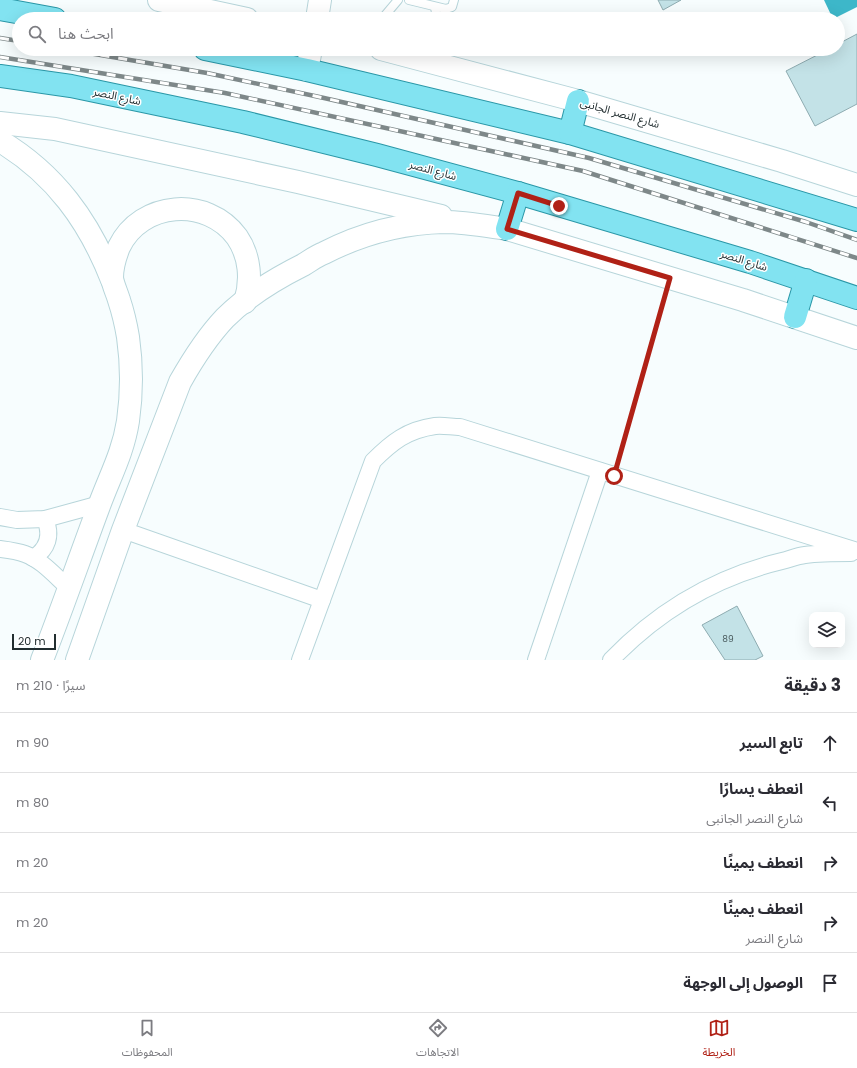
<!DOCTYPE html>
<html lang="ar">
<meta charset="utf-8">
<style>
:root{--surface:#fff;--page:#f7f7f7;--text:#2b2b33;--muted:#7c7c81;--line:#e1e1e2;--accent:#b02116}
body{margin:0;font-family:Poppins,"Noto Sans Arabic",sans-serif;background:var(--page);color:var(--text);direction:rtl}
.controls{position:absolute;right:12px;bottom:12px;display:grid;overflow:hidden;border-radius:8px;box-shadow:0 4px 16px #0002}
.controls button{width:36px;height:36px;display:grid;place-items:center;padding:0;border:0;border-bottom:1px solid var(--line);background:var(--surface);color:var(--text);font:20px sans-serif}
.scale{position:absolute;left:12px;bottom:10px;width:44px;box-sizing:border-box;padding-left:4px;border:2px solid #222e30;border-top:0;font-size:11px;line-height:14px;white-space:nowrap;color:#222e30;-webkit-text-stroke:3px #fff;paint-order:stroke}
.stop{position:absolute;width:12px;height:12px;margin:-9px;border:3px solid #b02116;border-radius:50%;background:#fff}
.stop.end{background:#b02116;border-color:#fff;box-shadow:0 1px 4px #0008}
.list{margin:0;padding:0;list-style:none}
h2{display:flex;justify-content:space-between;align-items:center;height:52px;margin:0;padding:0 16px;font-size:17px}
h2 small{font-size:13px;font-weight:400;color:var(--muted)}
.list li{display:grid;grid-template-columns:26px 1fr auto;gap:12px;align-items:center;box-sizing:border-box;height:60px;padding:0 16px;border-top:1px solid var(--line)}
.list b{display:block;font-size:15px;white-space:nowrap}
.list p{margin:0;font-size:13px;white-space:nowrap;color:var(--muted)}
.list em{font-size:13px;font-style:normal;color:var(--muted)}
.icon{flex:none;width:22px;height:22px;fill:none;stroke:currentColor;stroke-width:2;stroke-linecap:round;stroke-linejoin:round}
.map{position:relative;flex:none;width:857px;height:660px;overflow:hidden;direction:ltr}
.search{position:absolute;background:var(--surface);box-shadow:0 4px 16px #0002;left:12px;right:12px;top:12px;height:44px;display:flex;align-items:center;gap:10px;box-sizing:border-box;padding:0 14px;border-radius:22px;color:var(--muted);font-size:15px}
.sheet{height:352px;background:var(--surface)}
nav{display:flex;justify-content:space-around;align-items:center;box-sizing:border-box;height:56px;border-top:1px solid var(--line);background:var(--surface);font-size:11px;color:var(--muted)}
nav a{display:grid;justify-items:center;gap:2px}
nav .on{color:var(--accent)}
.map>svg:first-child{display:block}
.water{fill:#3db7c9}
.building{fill:#c3e2e7;stroke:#8eacb1}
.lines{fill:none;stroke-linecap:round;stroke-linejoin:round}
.lane-casing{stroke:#b7d5da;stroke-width:10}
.street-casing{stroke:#b7d5da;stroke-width:18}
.secondary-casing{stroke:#b7d5da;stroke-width:24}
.primary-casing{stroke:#2a97a7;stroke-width:24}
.path{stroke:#8b9495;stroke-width:2.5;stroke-dasharray:3 3;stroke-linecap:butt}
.lane{stroke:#fff;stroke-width:8}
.street{stroke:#fff;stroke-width:16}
.secondary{stroke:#fff;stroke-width:22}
.primary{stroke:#82e3f1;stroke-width:22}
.rail-casing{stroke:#7e8889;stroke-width:4.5}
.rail{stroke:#fff;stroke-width:3;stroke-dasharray:9;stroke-linecap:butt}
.route{stroke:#b02116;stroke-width:5}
.labels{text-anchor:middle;stroke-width:3;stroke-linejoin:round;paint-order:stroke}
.number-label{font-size:9px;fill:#4a5b5e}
.street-label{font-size:11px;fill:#222e30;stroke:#fff}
</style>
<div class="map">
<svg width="857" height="660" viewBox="0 0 857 660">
<rect width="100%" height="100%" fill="#f7fdfe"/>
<polygon class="water" points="824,0 857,0 857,7 833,19"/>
<g class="building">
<polygon points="658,0 681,0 663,10"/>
<polygon points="857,34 857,104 815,126 786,71 829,49 838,49 838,44"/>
<polygon points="737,606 763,656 755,660 725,660 702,625"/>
</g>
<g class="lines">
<g class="lane-casing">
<g id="lane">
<polyline points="409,0 446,9 452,7 454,0"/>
<polyline points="435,7 437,19"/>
<polyline points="382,19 398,0"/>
<polyline points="443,49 445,63"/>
</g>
</g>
<g class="street-casing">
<g id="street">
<polyline points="0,517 17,520 45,519 100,504"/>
<polyline points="123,530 322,600"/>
<path d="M0,549C8,550 17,551 25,554C42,560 56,577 70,589"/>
<path d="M33,558C48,549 52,535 45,519"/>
<path d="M300,660L373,461C392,442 407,430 435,426C443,425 452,427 460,427L857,551"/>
<polyline points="536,660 600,471"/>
<path d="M611,660C658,611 715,577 782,561C790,559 797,556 805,555C820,553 836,553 851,553"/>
</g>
</g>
<g class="secondary-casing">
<g id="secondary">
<polyline points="159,0 247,19"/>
<polyline points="317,19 320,0"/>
<polyline points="381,49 578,101 782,161 857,185"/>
<polyline points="307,70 311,49"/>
<polyline points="0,123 55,129 298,182 441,216"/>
<path d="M0,141C55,174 89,221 112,280"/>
<path d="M42,660C62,609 80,557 99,506C110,476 123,453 128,421C132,393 132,365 128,337C126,325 123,312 119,300C117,293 113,285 112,278C112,268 115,257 119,247C141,201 207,196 237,237C250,256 252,280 245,302"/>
<path d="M77,660L123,530L180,382C193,359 207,337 225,318C248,295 275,279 303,265C310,261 316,256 324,253C361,234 402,223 444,222C465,222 486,226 507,229L743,300L857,338"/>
</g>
</g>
<g class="primary-casing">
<g id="primary">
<polyline points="0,9 55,19"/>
<polyline points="205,49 307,70 570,133 857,220"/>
<polyline points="0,76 71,86 243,122 377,155 518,193 750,262 857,298"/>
<polyline points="570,133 578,101"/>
<polyline points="507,229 518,193"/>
<polyline points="795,317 806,280"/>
</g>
</g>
<polyline class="path" points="618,462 665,295"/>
<use href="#lane" class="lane"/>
<use href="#street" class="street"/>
<use href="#secondary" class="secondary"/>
<use href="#primary" class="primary"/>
<g class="rail-casing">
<g id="rail">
<polyline points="0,38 19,41"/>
<polyline points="65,49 207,73 324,98 589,158 806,222 857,240"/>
<polyline points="0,57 225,93 583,171 857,258"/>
</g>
</g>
<use href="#rail" class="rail"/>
</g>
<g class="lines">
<polyline class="route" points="559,206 518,193 507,229 670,278 614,476"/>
</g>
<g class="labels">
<g class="number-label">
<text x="728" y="642">89</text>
</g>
<g class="street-label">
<text transform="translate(117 96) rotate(12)" y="4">شارع النصر</text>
<text transform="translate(620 113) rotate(16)" y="4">شارع النصر الجانبى</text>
<text transform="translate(433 170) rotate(15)" y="4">شارع النصر</text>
<text transform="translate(744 260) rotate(17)" y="4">شارع النصر</text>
</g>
</g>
</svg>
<div class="controls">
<button><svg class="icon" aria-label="layers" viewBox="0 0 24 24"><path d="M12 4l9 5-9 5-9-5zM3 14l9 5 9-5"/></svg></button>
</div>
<div class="scale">20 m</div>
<div class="stop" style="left:614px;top:476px"></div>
<div class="stop end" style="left:559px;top:206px"></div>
<div class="search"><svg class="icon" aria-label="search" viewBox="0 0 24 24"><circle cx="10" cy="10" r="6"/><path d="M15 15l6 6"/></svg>ابحث هنا</div>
</div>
<section class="sheet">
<h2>3 دقيقة<small>سيرًا · 210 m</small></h2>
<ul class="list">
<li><svg class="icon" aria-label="ahead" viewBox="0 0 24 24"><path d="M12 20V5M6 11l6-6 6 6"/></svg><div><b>تابع السير</b></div><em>90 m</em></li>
<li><svg class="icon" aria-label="left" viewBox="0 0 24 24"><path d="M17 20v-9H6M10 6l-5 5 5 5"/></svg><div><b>انعطف يسارًا</b><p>شارع النصر الجانبى</p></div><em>80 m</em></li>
<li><svg class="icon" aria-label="right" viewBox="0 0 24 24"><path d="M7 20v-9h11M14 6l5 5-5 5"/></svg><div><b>انعطف يمينًا</b></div><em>20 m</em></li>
<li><svg class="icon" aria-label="right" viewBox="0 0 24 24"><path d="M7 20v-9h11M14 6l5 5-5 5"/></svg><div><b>انعطف يمينًا</b><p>شارع النصر</p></div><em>20 m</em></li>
<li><svg class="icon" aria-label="arrive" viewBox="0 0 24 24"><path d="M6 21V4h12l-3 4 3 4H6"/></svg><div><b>الوصول إلى الوجهة</b></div></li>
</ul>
</section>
<nav>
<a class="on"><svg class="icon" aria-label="map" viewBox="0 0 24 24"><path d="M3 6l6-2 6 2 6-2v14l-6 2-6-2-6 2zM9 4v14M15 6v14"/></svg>الخريطة</a>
<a><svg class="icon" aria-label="directions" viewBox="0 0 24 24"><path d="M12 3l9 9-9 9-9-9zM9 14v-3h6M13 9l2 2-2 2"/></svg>الاتجاهات</a>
<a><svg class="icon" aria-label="saved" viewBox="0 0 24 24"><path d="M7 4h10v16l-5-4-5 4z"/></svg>المحفوظات</a>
</nav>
